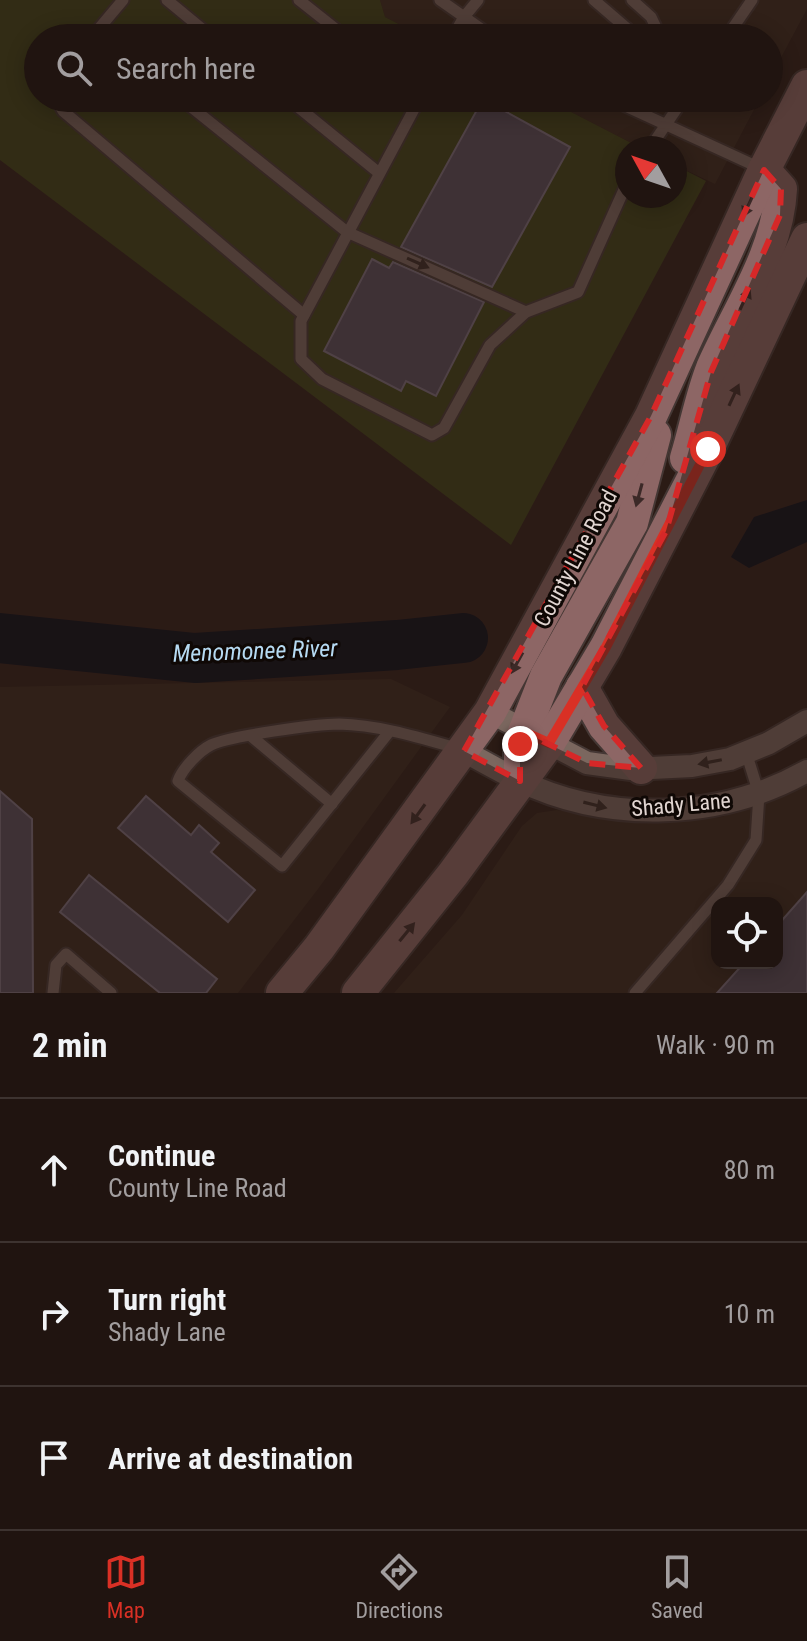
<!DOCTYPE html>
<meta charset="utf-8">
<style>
:root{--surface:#201410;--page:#2d211e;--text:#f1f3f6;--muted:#a29e9f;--line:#3d3330;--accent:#d93025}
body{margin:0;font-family:"Roboto Condensed",sans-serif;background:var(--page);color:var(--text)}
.controls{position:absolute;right:24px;bottom:24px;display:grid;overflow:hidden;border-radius:16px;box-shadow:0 4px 20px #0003}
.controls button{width:72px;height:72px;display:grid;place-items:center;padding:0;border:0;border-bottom:2px solid var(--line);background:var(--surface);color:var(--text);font:40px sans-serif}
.compass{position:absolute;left:615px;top:136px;width:72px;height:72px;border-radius:50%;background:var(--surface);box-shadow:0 4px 20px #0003;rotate:310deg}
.stop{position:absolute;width:24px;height:24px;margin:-18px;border:6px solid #d93025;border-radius:50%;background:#fff}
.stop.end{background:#d93025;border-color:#fff;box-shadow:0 2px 8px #0008}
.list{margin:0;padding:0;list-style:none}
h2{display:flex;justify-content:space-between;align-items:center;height:104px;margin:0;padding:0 32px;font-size:34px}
h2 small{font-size:26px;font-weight:400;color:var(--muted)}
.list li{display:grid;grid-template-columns:52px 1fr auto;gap:24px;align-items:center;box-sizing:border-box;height:144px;padding:0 32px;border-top:2px solid var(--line)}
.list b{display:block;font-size:30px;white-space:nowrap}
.list p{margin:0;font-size:26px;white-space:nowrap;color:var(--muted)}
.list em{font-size:26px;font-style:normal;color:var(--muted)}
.icon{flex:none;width:44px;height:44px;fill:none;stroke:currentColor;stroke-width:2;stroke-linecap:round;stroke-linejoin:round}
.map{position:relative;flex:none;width:807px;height:993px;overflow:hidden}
.search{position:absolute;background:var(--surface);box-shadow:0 4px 20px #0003;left:24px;right:24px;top:24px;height:88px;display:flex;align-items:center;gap:20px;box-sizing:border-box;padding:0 28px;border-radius:44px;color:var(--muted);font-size:30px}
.sheet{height:536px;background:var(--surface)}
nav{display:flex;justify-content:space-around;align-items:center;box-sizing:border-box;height:112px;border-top:2px solid var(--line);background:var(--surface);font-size:22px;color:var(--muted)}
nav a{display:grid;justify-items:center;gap:4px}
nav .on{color:var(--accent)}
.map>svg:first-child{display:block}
.commercial{fill:#36271c;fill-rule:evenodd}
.green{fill:#3b4016}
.water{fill:#000915}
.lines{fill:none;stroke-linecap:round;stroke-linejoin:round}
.river{stroke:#000915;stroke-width:50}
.building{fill:#564c5b;stroke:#7a6f7f;stroke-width:2}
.lane-casing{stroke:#443734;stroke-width:15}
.street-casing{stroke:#443734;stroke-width:26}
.secondary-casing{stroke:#443734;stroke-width:36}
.lane{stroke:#7b675f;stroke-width:11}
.street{stroke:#7b675f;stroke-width:22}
.secondary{stroke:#8d6665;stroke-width:32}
.oneway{fill:#3b2927}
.oneway2{fill:#352924}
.route{stroke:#d93025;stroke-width:10}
.marked{fill:none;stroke:#d62828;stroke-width:6;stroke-dasharray:16 10;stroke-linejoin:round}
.labels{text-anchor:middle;stroke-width:6;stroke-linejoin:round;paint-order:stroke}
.street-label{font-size:22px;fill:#e1d5d1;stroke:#0f0805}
.water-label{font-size:24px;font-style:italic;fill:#b6daf2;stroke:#0f0805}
</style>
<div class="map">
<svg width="807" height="993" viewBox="0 0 807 993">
<rect width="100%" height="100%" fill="#2b1b15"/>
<g class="commercial">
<polygon points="380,0 807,0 807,9 769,80 769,38 426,38 385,17"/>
<polygon points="544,98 760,98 715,184 675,165 675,148 641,148"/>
<polygon points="391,679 450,707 318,889 238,993 0,993 0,687"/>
<path d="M807,780V993H394L462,915L522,826L537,813L557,810L612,819L680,820L722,817ZM717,903H777V963H717Z"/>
</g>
<polygon class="green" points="0,0 380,0 385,17 426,38 38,38 38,98 544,98 641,148 627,148 627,196 675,196 675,165 706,181 511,545 0,160"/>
<polygon class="water" points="807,500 807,542 749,568 731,557 754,517"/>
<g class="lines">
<polyline class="river" points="0,638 195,658 397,645 463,638"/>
</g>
<g class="building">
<polygon points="483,99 570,147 492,287 401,247"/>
<polygon points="372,259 389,268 393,262 484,302 436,396 406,381 401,391 324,351"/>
<polygon points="0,791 32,819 33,993 0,993"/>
<polygon points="146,796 191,835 199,825 219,843 211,852 255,890 228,922 118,828"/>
<polygon points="89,875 217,979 206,993 160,993 60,912"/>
<polygon points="807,892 807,993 717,993 744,963 777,963 777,926"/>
</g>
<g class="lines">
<g class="lane-casing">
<g id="lane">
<polyline points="167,0 213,38"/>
<polyline points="299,0 347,38"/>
<polyline points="440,0 494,38"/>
<polyline points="594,0 638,38"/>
<polyline points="632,0 651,17 661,38"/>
<polyline points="91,38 123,0"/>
<polyline points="452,38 464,17 478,0"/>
<polyline points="726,38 752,0"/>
<polyline points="56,98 63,111 304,315"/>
<polyline points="180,98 347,232 526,312"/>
<polyline points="287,98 379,173"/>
<polyline points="420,98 301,321 301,359 322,379 432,435 444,428 490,345 526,312 578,292 627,183"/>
<polyline points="608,98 760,168"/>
<polyline points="650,148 684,98"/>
<path d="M389,732L282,866L178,781C182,769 199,751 211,745C229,736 317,724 339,724C380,725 421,738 460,749"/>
<polyline points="251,736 332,804"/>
<polyline points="53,993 56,965 66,954 111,993"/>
<polyline points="635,993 728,885 756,840 759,794 746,752"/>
</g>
</g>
<g class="street-casing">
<g id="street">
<polyline points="490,712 587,763 631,769 692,766 730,759 769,743 807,721"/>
<path d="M464,751C482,761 500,771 518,780C609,824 720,820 807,771"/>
</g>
</g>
<g class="secondary-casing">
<g id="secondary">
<path d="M686,458C695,429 701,396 712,368C737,311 778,253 781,189L764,170"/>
<polyline points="582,687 604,726 641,768"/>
<polyline points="520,781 520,744 524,732 546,676 632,523 655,435"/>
<polyline points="282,993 319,948 490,712 651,416 764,170 807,86"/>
<polyline points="358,993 453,874 549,743 606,647 708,449 807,239"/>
</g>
</g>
<use href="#lane" class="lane"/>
<use href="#street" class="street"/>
<use href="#secondary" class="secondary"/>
</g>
<defs><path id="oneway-solid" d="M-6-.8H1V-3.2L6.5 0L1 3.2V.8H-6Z" transform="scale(2)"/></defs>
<g class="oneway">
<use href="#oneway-solid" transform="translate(748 206) rotate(115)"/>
<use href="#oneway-solid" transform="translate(745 299) rotate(-65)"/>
<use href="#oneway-solid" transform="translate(734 395) rotate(-65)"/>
<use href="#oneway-solid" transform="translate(639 495) rotate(105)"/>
<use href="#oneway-solid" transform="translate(517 663) rotate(119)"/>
<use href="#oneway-solid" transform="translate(418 814) rotate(126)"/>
<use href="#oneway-solid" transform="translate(407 932) rotate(-51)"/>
</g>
<g class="oneway2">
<use href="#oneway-solid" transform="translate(418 263) rotate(24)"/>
<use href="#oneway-solid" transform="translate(710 762) rotate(169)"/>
<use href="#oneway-solid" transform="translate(595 805) rotate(14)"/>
</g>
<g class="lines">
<polyline class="route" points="520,744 524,732 549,743 606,647 708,449"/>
</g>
<path d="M0 0H807V993H0ZM764,170L781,189L780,215L711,372L666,531L582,687L604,726L641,768L587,763L520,730V781L464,751L651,416Z" fill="#2b1b15" fill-opacity=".55" fill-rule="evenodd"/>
<path class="marked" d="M764,170L781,189L780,215L711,372L666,531L582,687L604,726L641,768L587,763L520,730V781L464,751L651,416Z"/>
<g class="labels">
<g class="street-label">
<text transform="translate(575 558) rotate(-62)" y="8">County Line Road</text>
<text transform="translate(681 804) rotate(-5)" y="8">Shady Lane</text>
</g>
<g class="water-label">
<text transform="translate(255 651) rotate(-2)" y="8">Menomonee River</text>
</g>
</g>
</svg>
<div class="controls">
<button><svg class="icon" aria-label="locate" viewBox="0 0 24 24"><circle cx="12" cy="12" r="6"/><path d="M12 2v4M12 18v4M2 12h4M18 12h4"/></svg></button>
</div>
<svg class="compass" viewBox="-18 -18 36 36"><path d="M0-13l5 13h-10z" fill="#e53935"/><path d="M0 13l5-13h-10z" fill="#a29e9f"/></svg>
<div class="stop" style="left:708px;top:449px"></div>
<div class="stop end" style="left:520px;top:744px"></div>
<div class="search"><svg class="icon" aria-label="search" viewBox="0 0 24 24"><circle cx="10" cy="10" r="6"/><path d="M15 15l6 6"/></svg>Search here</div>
</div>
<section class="sheet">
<h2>2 min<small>Walk · 90 m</small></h2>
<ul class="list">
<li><svg class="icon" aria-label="ahead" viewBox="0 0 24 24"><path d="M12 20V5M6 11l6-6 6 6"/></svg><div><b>Continue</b><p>County Line Road</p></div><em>80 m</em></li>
<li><svg class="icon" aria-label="right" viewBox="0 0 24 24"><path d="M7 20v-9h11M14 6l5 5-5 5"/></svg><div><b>Turn right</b><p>Shady Lane</p></div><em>10 m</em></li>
<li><svg class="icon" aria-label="arrive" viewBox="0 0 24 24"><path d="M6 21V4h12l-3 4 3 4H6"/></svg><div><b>Arrive at destination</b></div></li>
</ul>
</section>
<nav>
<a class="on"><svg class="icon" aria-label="map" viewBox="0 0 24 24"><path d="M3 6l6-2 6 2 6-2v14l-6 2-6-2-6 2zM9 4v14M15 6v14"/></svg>Map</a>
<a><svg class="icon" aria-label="directions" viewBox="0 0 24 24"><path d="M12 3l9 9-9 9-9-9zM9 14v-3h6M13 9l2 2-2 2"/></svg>Directions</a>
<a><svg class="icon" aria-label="saved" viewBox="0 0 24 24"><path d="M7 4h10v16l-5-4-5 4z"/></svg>Saved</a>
</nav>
